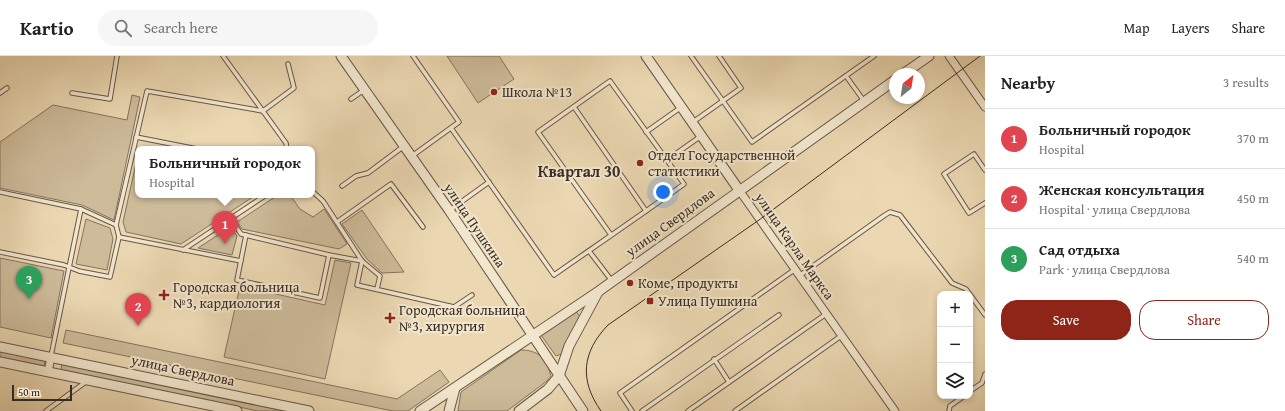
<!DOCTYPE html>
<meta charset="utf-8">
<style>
:root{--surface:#fff;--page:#f6f6f6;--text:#222;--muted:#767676;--line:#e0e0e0;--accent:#8f2418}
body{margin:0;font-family:"Gentium Book Plus",serif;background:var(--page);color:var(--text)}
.controls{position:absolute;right:12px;bottom:12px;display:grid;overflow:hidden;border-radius:8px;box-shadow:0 2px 6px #0003}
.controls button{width:36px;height:36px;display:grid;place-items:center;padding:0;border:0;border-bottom:1px solid var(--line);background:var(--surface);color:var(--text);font:20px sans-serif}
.compass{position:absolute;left:889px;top:12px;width:36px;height:36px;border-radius:50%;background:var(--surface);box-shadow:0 2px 6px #0003;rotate:30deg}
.scale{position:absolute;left:12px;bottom:10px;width:60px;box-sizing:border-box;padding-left:4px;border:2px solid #392c25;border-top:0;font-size:11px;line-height:14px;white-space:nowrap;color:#392c25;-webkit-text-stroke:3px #f2e6cd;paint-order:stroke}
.you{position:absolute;left:663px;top:136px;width:14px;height:14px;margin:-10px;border:3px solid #fff;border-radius:50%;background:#1a73e8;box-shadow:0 0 0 6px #1a73e833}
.badge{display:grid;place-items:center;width:26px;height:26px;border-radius:50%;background:var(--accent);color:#fff;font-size:13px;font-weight:700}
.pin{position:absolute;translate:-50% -33px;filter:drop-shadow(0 1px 2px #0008)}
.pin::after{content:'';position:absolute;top:21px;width:14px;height:12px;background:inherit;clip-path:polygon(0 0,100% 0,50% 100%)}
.popup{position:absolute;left:135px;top:90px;width:180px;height:52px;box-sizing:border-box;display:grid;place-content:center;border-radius:8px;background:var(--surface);filter:drop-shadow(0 1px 3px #0005);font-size:13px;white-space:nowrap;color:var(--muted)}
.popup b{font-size:15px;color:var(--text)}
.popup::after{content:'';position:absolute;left:50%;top:100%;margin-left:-8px;border:8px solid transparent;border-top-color:var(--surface)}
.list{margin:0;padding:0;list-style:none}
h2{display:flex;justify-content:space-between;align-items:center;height:52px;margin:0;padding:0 16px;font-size:17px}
h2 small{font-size:13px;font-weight:400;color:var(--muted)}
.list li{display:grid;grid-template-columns:26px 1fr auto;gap:12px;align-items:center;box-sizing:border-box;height:60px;padding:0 16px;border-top:1px solid var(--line)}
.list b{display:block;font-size:15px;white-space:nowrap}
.list p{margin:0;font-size:13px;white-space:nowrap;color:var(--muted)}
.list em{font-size:13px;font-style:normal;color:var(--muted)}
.actions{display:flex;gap:8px;padding:12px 16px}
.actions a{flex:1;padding:9px 0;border:1px solid var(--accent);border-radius:16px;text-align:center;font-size:14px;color:var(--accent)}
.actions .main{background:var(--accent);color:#fff}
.icon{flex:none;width:22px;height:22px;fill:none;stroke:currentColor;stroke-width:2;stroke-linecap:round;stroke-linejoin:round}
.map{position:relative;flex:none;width:985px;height:355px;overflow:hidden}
header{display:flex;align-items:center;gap:24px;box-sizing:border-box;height:56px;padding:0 20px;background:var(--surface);border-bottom:1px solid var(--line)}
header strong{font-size:19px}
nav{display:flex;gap:22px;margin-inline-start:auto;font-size:14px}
.search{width:280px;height:36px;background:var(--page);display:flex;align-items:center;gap:10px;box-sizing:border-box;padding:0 14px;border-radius:22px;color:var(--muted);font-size:15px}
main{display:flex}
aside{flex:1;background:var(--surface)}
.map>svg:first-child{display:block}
.green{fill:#cdbb9a;stroke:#837460}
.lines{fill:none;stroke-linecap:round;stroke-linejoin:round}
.service-casing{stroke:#665748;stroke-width:5.5}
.minor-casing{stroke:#665748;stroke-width:9}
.tertiary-casing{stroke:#665748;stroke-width:11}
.service{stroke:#f2e6cd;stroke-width:3.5}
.minor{stroke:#f2e6cd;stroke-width:7}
.tertiary{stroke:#f2e6cd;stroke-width:9}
.tram{stroke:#392c25;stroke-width:1}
.poi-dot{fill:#8f2418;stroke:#f2e6cd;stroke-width:1.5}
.labels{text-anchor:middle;stroke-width:4;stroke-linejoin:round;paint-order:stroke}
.poi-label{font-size:14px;fill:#392c25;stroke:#f2e6cd;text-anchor:start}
.street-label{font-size:14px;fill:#392c25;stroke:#f2e6cd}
.quarter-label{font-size:16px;font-weight:bold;fill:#392c25;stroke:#f2e6cd}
</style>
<header>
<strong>Kartio</strong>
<div class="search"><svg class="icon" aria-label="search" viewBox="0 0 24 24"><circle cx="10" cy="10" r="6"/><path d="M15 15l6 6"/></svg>Search here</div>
<nav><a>Map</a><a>Layers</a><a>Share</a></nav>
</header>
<main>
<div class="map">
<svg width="985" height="355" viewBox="0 0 985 355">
<rect width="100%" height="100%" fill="#ebd8b2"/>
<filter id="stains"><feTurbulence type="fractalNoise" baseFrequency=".005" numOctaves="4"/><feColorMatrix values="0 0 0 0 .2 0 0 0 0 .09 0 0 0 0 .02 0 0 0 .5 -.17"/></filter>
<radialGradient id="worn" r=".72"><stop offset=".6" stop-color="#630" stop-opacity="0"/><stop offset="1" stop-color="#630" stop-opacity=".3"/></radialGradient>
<g class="green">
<polygon points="447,0 499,0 514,23 478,47"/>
<polygon points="132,39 140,41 114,164 82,149 0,132 0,86 53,49 127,64"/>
<polygon points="138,98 138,139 256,139 181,188 126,176 123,166"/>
<polygon points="278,139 290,139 300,153 313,161 324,153 347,188 339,193 242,173 237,166"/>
<polygon points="362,154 404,216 382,217 367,203 342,168"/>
<polygon points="86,163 110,172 113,183 107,214 76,208"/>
<polygon points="230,171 237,180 232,199 198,192"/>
<polygon points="0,202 64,215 51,282 0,271"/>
<polygon points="335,204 351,207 325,323 224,301 240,230 325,249"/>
<polygon points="576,255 580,261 562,298 556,300 541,279"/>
<polygon points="66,274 397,343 440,314 449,326 408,355 393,355 63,287"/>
<path d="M521,294C539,294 546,303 551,320L547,325L507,355H458L461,336Z"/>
<polygon points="0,295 45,304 44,310 0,301"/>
<polygon points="62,308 284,355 258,355 61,314"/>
</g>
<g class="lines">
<g class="service-casing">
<g id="service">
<polyline points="223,0 286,87 287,93"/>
<polyline points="691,0 752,86 874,0"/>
<polyline points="846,20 864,45"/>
<polyline points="0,37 7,32"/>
<polyline points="72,37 110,43 117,0"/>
<polyline points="351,43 364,34"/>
<polyline points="574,51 646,155"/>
<polyline points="693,66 741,32 719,0"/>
<path d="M451,72L554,219C597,189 641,159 684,128L610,25L538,76L611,179"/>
<polyline points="646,76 680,52"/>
<polyline points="136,81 197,93"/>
<polyline points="412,100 459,66 413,0"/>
<polyline points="667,104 701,80"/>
<polyline points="985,114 974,98 944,118 969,157 985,147"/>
<polyline points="342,130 356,120 368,117 404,90"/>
<polyline points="312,135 323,145 362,205 380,220 377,233"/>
<polyline points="0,136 81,153 116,169"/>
<polyline points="450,154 489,126"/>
<polyline points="230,162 241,178 329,199 362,205"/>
<polyline points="337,166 391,128 423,171"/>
<polyline points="246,179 237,224 320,242 329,199"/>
<polyline points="119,181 241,205"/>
<polyline points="183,194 266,139"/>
<polyline points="589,195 612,225"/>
<polyline points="0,196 64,209 79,215 110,221 119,181 116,169 147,35 263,55 294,32 288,8"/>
<polyline points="362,205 357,229 454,251 472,239"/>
<polyline points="799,220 885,159 890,156 900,159 952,227 966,233 985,259"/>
<polyline points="51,300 81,153"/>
<polyline points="714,303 729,326"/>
<polyline points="970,335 982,327 985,318"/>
<polyline points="46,355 87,325"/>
<polyline points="632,355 620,337 794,214"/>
<polyline points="642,355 779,259"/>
<polyline points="688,355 826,258"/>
<polyline points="735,355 841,280"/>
<polyline points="949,355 950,350 964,340"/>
</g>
</g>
<g class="minor-casing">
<g id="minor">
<polyline points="949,0 985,51"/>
<polyline points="739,134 895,355"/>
<polyline points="48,316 51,301"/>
</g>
</g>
<g class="tertiary-casing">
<g id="tertiary">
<polyline points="341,0 449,154 583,355"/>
<polyline points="646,0 739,134"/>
<polyline points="903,18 929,0"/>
<polyline points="0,291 309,355"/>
<polyline points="0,306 237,355"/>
<polyline points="420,355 599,235 895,24"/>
<polyline points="449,355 455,332"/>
<polyline points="519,355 548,333 559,320 569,290 598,236"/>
</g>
</g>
<use href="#service" class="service"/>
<use href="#minor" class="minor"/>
<use href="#tertiary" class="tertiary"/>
<path class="tram" d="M601,355C579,324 582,296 608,269L759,164L980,0"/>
</g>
<g class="poi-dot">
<circle cx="494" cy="36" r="4"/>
<circle cx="640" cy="107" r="4"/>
<circle cx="630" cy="227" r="4"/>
<path d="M162 233h4v4h4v4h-4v4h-4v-4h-4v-4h4z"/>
<rect x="646" y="241" width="8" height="8" rx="2"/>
<path d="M388 256h4v4h4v4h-4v4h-4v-4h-4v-4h4z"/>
</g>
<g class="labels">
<g class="poi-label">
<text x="502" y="41">Школа №13</text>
<text x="648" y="104">Отдел Государственной<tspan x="648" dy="16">статистики</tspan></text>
<text x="638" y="232">Коме, продукты</text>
<text x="173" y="236">Городская больница<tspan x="173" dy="16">№3, кардиология</tspan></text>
<text x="658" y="250">Улица Пушкина</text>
<text x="399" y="259">Городская больница<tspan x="399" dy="16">№3, хирургия</tspan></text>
</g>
<g class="street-label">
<text transform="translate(670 166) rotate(-36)" y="5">улица Свердлова</text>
<text transform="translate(475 169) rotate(56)" y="5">улица Пушкина</text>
<text transform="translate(795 190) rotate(55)" y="5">улица Карла Маркса</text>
<text transform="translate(183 314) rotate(12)" y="5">улица Свердлова</text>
</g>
<g class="quarter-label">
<text x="579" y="121">Квартал 30</text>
</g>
</g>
<rect width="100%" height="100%" filter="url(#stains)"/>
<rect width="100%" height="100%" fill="url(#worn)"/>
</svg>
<div class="controls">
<button>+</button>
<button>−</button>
<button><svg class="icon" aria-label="layers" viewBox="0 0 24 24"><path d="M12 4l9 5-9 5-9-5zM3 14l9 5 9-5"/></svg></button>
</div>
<svg class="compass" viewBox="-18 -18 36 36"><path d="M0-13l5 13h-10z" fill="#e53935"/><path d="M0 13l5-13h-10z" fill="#767676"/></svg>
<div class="scale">50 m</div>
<div class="you"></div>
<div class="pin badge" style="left:225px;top:188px;background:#e0444e">1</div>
<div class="popup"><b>Больничный городок</b>Hospital</div>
<div class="pin badge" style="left:138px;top:270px;background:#e0444e">2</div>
<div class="pin badge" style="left:29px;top:243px;background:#2e9e5b">3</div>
</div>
<aside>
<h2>Nearby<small>3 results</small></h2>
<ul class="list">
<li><span class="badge" style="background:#e0444e">1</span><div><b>Больничный городок</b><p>Hospital</p></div><em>370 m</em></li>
<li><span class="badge" style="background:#e0444e">2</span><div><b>Женская консультация</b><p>Hospital · улица Свердлова</p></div><em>450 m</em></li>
<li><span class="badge" style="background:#2e9e5b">3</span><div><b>Сад отдыха</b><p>Park · улица Свердлова</p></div><em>540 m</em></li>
</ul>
<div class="actions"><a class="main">Save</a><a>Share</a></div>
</aside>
</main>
